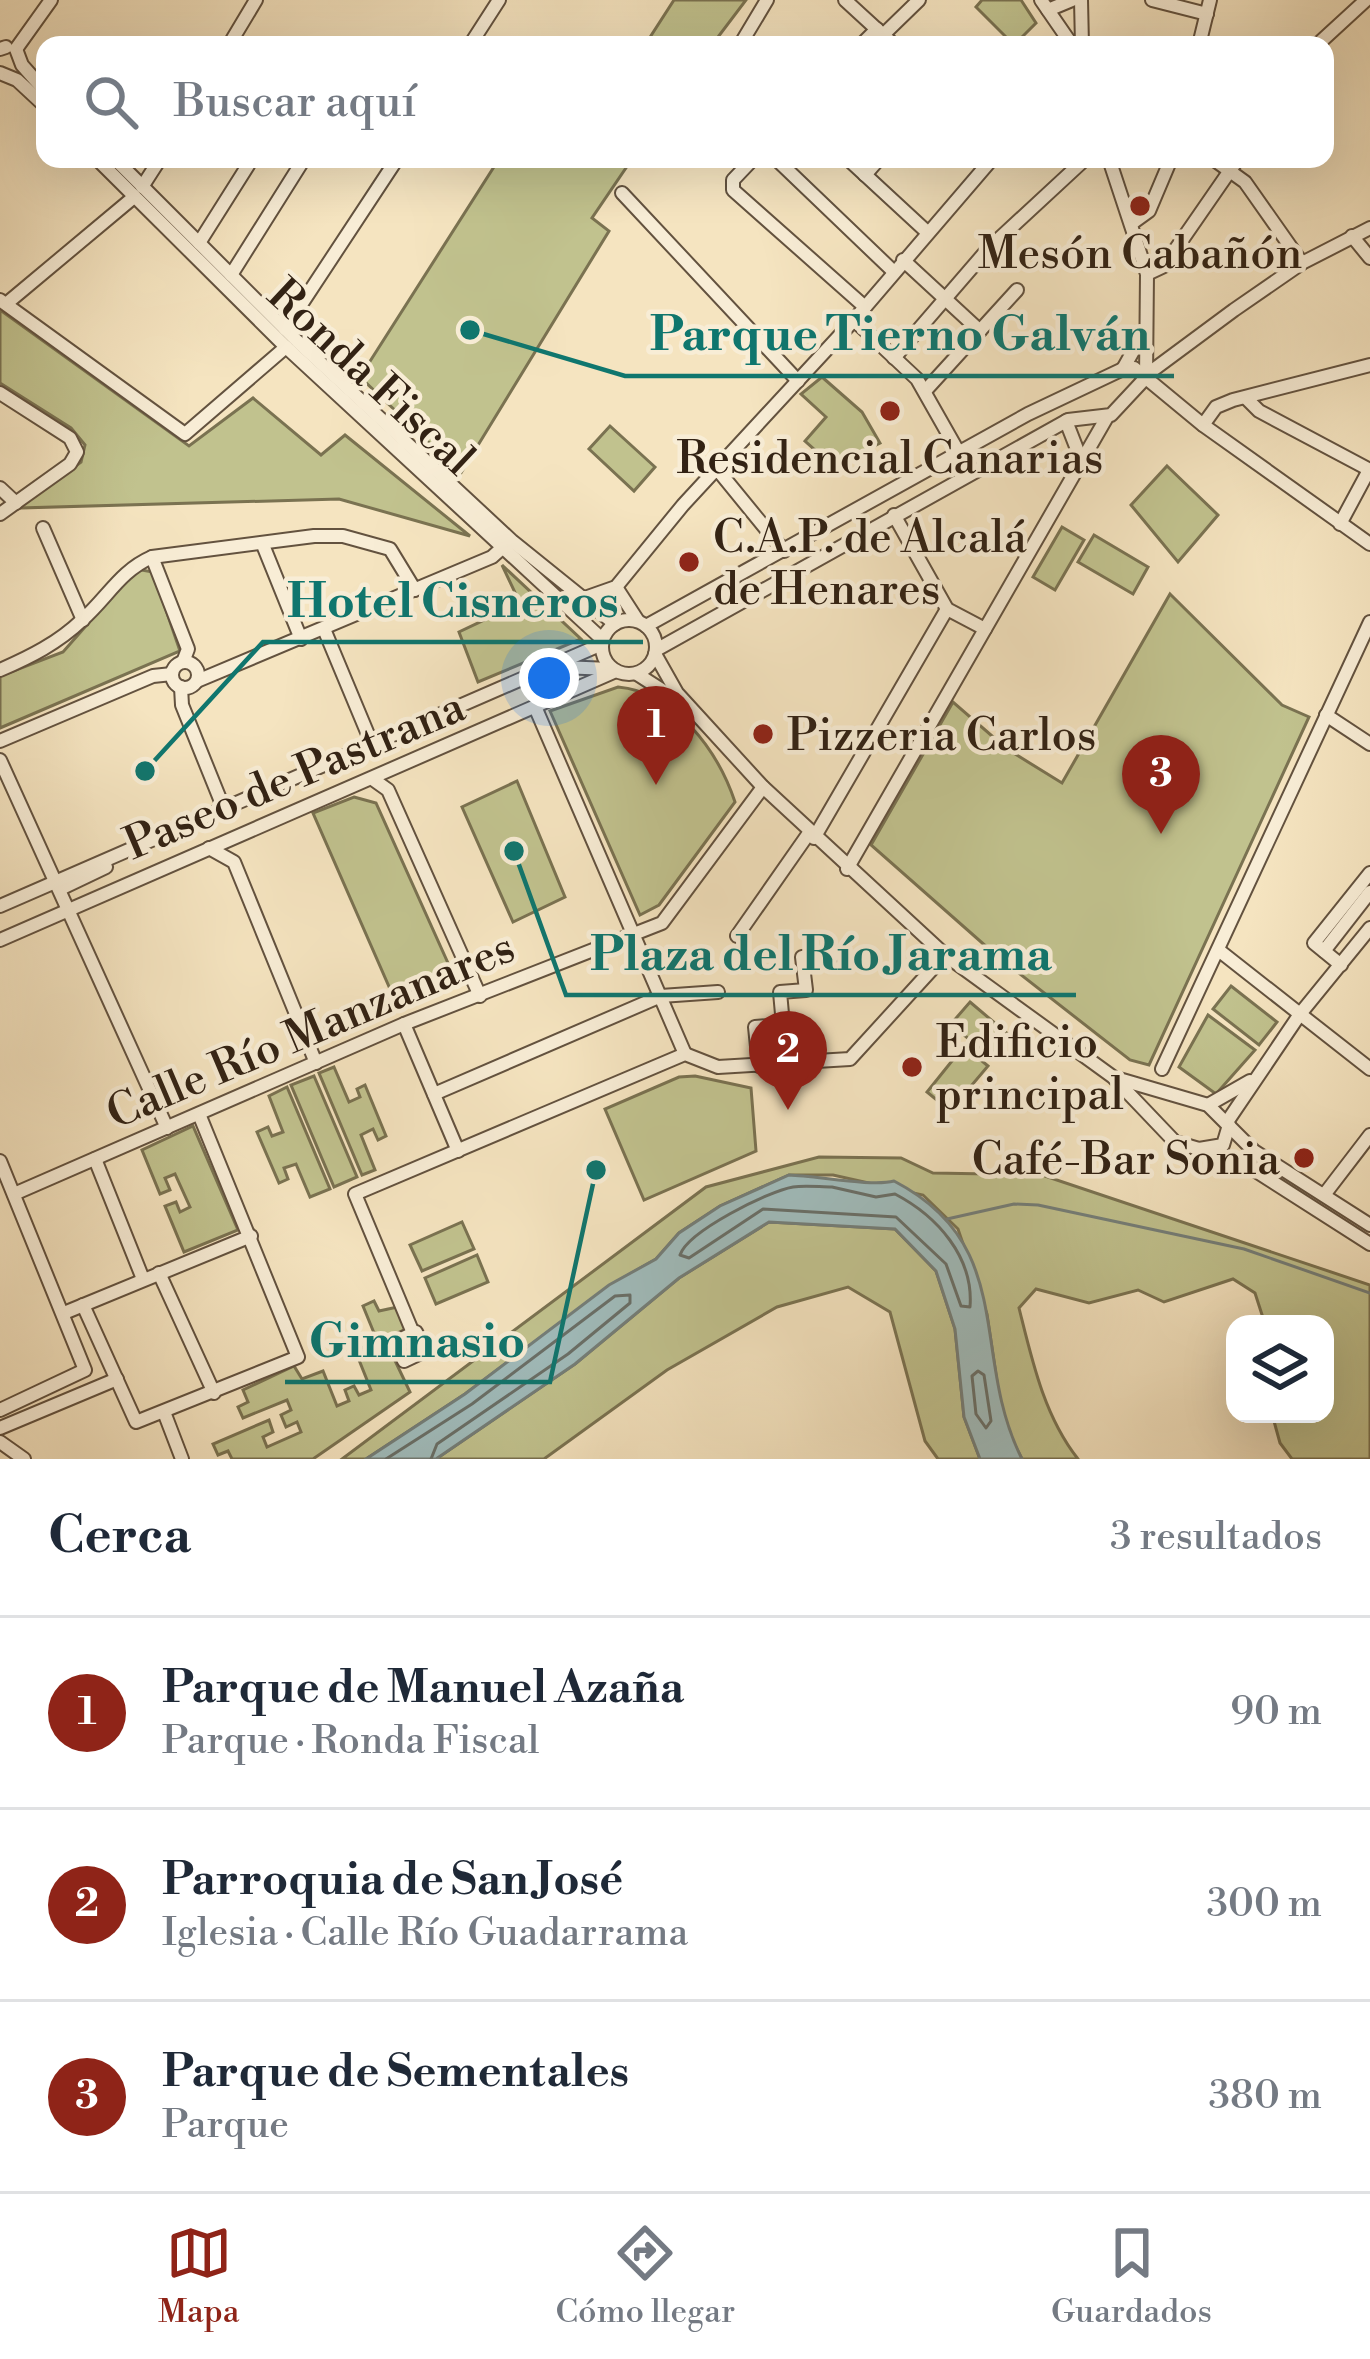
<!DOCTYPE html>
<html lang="es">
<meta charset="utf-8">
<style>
:root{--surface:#fff;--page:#f2f2f3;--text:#1f2937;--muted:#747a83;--line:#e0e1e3;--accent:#8f2418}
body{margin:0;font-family:"Libre Bodoni",serif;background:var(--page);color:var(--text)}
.controls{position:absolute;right:36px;bottom:36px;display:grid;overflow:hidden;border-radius:24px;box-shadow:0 12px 48px #0002}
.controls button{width:108px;height:108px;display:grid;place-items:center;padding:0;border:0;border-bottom:3px solid var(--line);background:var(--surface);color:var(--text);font:60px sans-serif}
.you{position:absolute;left:549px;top:678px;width:42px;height:42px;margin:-30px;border:9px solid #fff;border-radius:50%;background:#1a73e8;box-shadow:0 0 0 18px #1a73e833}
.badge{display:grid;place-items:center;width:78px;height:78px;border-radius:50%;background:var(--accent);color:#fff;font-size:39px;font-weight:700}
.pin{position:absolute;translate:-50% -99px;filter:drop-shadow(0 3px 6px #0008)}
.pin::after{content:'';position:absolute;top:63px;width:42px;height:36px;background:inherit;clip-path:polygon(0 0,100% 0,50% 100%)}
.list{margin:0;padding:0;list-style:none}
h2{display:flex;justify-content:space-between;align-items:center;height:156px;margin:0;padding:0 48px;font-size:51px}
h2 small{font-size:39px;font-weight:400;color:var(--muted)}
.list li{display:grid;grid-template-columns:78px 1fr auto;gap:36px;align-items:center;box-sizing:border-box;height:192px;padding:0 48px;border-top:3px solid var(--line)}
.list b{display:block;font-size:45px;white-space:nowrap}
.list p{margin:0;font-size:39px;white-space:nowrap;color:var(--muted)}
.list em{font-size:39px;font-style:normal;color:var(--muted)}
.icon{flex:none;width:66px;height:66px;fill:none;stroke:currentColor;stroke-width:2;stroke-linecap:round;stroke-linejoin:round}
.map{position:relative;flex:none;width:1370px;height:1459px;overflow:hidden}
.search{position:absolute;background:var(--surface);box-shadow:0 12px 48px #0002;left:36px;right:36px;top:36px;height:132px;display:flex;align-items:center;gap:30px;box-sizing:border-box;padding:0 42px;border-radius:24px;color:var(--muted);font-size:45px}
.sheet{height:732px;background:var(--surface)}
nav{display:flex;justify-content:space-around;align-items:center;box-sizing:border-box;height:168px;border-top:3px solid var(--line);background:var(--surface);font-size:33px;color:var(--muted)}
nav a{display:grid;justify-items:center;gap:6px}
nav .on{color:var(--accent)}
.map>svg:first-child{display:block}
.green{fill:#c1c28e;stroke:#7a7251;stroke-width:3}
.water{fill:#a0bcbc;stroke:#747e79;stroke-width:3}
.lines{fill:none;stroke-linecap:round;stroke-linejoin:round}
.shore{stroke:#696f68;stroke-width:3}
.stream{stroke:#747e79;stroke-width:3}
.street-casing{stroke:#63523f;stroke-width:16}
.street{stroke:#f8edd6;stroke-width:12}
.poi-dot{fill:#8f2418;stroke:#f8edd6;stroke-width:4.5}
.labels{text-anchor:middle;stroke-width:9;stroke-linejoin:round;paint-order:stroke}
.poi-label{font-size:45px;fill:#322214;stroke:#f8edd6;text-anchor:start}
.street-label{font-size:45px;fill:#322214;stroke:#f8edd6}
.leader{fill:none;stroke:#0f766e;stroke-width:4.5}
.callout-dot{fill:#0f766e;stroke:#f8edd6;stroke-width:4.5}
.callout-label{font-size:48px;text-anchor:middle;font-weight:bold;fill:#0f766e;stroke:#f8edd6;stroke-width:9;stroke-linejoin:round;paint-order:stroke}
</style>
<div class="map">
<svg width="1370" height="1459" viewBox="0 0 1370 1459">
<rect width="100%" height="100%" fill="#f5e4c0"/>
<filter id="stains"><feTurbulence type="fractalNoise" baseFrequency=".00167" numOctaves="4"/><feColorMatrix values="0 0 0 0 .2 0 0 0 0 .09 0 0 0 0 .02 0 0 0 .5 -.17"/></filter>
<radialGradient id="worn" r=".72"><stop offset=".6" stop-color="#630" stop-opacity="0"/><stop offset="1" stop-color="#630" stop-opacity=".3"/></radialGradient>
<g class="green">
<polygon points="674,0 746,0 712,45 645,45"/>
<polygon points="982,0 1021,0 1036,23 1014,45 976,7"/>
<polygon points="499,159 632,159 592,218 609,231 461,473 360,377"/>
<polygon points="0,310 189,446 253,398 321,455 345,435 470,536 339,499 18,508 81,462 85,445 71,428 0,383"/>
<polygon points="822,377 862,412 880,443 833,466 805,441 826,417 801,394"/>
<polygon points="610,426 655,467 634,491 589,449"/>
<polygon points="1167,466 1218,515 1178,562 1131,505"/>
<polygon points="1062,527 1084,540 1055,590 1033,577"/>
<polygon points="1094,535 1148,567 1133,594 1078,562"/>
<polygon points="502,565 581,639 478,682 459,632 520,603"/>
<polygon points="136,569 153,572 180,651 0,728 0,676 63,652"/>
<polygon points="1170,594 1282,705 1309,717 1149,1065 1130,1060 997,956 871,845 953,702 1007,749 1062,783"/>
<path d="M618,687C675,692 718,751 735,802L659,905L640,915L550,711Z"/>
<polygon points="517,781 565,897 513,922 462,807"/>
<polygon points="354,797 376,803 452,972 394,998 313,813"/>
<polygon points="1231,986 1277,1022 1259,1045 1213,1009"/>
<polygon points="970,1002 1009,1035 990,1057 951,1024"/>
<polygon points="1208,1015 1255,1050 1216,1094 1179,1067"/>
<polygon points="964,1046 988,1066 950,1111 927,1092"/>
<polygon points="334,1067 349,1102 360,1097 357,1089 365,1085 386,1136 378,1140 373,1129 361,1135 375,1170 362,1175 319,1073"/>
<polygon points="314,1076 357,1177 334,1187 291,1085"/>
<polygon points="695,1076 751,1088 756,1151 644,1200 605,1109 679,1077"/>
<polygon points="287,1087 330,1189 310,1197 296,1164 284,1168 288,1179 279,1183 257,1132 268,1127 272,1136 283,1132 269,1096"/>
<polygon points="193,1126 238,1230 184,1252 165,1206 176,1202 180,1212 190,1207 175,1174 165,1178 170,1190 160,1194 142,1150"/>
<path d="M819,1157L901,1158L933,1173L1042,1175L1370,1285V1459H1292L1280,1443L1272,1414H1325V1324H1265L1255,1293L1233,1279L1164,1302L1138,1290L1089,1303L1036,1289L1019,1308C1032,1360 1044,1416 1078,1459H1022L1003,1422L987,1314L958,1229L923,1195L833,1175H789L720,1206L679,1233L656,1259L609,1286L465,1394L366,1459H342L706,1187Z"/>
<polygon points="462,1222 474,1249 422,1271 410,1245"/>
<polygon points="769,1222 895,1229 936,1271 955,1329 964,1417 980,1459 938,1459 925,1441 890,1312 848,1287 777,1307 667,1370 544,1459 436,1459 575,1364 679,1278"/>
<polygon points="477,1255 488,1282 436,1304 425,1278"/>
<polygon points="374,1301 379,1311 402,1306 410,1327 389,1337 388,1346 410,1392 313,1459 232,1459 228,1451 218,1455 213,1444 269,1420 273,1432 263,1437 267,1447 301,1432 297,1422 286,1427 281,1415 291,1410 287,1400 243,1418 238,1407 248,1402 243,1390 294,1366 302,1379 323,1371 337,1406 349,1401 345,1390 354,1386 359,1395 371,1390 355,1350 364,1347 368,1357 381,1350 363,1306"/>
</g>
<path class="water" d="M789,1175C818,1176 872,1187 894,1181C1019,1246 969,1354 1022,1459H980L964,1417L955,1329L936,1271L895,1229L769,1222L679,1278L575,1364L436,1459H366L465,1394L609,1285L656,1259L679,1233L720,1206Z"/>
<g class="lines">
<g class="shore">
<path d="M832,1187L876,1197L895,1194C937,1216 974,1257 970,1307L961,1306L946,1264L896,1217L763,1209L689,1258L680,1255C688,1231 769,1191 793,1187C805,1185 820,1187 832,1187Z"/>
<polygon points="978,1371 984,1375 991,1421 986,1428 976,1414 972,1376"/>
<polyline points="386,1459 472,1404 615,1296 630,1295 630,1303 568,1354 437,1444 431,1459"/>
</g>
<polyline class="stream" points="947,1219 1014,1204 1038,1205 1244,1249 1370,1293"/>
<g class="street-casing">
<g id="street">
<polyline points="845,0 894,45"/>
<polyline points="1041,0 1072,45"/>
<polyline points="1081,0 1082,45"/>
<polyline points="1152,0 1207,14"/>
<polyline points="1048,10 1072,0"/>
<polyline points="883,35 919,0"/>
<polyline points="229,45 256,0"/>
<polyline points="470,45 499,0"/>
<polyline points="740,45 767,0"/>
<polyline points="861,45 877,29"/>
<polyline points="1199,45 1210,0"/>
<polyline points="1317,45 1366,0"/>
<polyline points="0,49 6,47"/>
<polyline points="16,49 51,0"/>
<polyline points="16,49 22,65 45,91"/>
<polyline points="0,73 17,80 45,106"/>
<polyline points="97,159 286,347 603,640"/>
<polyline points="115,159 297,341 512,541 615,624"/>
<polyline points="753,159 733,180 733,190 865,307"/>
<polyline points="776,159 894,272"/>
<polyline points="848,159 927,232"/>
<polyline points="1109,159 1147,274 1146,378"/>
<polyline points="1213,159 1245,182 1302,263"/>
<polyline points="865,175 879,159"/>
<polyline points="142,187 160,159"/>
<polyline points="622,193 798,381"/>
<polyline points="1131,224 1149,211 1171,159"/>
<polyline points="1352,236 1370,258"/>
<polyline points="199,243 252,159"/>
<polyline points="903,260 980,331"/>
<polyline points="1147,274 1164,266 1238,159"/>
<polyline points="231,275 304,159"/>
<polyline points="0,300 185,434 286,347"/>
<polyline points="6,304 134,197"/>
<polyline points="854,320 917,379 959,453"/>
<polyline points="285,329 397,159"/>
<polyline points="894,358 988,249 1082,162"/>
<polyline points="1123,369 1134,368 1203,425 1370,544"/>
<polyline points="1123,369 1146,328"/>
<polyline points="925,391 1017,290"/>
<polyline points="0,393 70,438 77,452 70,464 0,514"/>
<polyline points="1246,398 1259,411 1370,470"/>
<polyline points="1066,421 1082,462"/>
<polyline points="1203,425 1216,407 1233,400 1370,365"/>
<polyline points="717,469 784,551"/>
<polyline points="0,488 16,503"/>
<polyline points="894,515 947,609 985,629"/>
<polyline points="1340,524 1369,470"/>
<polyline points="43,528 83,620"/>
<polyline points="263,545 301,639"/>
<polyline points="152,557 188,649 183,662"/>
<polyline points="616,587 638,621"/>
<polyline points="582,599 616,587 683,505 854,320 992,159"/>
<circle cx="629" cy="647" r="27"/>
<polyline points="646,626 1028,414 1123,369"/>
<polyline points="324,629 372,744"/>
<polyline points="656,650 1068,420 1111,415 1153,370 1234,310 1302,263 1370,228"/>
<polyline points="655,654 677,693 763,787 945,955 1113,1077 1175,1142 1199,1149 1223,1145 1229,1125"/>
<circle cx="185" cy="675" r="13"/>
<polyline points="560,667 611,669"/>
<path d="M0,670C30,657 58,643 82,620C108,597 120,571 152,557L314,536H343L390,549L415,590"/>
<polyline points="637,674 676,699"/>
<polyline points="197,681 492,557 502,548"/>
<polyline points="181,687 182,705 224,809"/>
<polyline points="536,709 685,1054"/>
<polyline points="1326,715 1370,744"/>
<polyline points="0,741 153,676 172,674"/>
<polyline points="0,760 167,1128"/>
<polyline points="374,780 388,790 480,996"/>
<polyline points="814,838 947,609"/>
<polyline points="209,848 234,862 316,1063"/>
<polyline points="847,869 1107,417"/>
<polyline points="60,889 106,867"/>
<polyline points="0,906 602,644"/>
<polyline points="737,936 809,833"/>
<polyline points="0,940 616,671"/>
<polyline points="1324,951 1370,892"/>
<polyline points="1221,952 1370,1069"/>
<polyline points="1341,965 1314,943 1370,873"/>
<polyline points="404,1024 458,1151"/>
<polyline points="759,1066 755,1027 783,1025 780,992 806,990 802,957 834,955"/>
<polyline points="1162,1069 1370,622"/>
<polyline points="1119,1079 1208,1105 1254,1151 1370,1225"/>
<polyline points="434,1094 661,996 718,992"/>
<polyline points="1208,1105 1250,1081"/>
<polyline points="1227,1122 1300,1014 1370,928"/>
<polyline points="1211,1150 1248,1166 1370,1244"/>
<polyline points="95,1159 143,1279"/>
<polyline points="0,1161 85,1370 0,1410"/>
<polyline points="14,1194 404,1024 662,923 763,787"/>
<polyline points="1324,1195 1370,1135"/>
<polyline points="159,1273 214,1393"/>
<polyline points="83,1305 136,1422 298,1357 199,1114"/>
<polyline points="64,1313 251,1236"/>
<polygon points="416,1332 425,1351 404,1361 395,1342"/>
<polyline points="413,1333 355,1194 685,1054 718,1067 850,1059 945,955"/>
<polyline points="164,1412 182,1459"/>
<polyline points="0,1428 117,1379"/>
<polyline points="0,1442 24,1459"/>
</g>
</g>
<use href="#street" class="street"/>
</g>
<g class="poi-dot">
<circle cx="1140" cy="206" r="12"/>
<circle cx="890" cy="411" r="12"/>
<circle cx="689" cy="562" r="12"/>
<circle cx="763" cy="734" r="12"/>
<circle cx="912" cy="1067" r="12"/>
<circle cx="1304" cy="1158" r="12"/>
</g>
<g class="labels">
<g class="poi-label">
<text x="1140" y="268" text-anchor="middle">Mesón Cabañón</text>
<text x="890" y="473" text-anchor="middle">Residencial Canarias</text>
<text x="713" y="552">C.A.P. de Alcalá<tspan x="713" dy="52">de Henares</tspan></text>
<text x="787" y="750">Pizzeria Carlos</text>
<text x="936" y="1057">Edificio<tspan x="936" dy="52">principal</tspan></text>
<text x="1280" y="1174" text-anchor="end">Café-Bar Sonia</text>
</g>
<g class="street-label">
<text transform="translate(372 376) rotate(43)" y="16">Ronda Fiscal</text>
<text transform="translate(294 774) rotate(-23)" y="16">Paseo de Pastrana</text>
<text transform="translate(310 1029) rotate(-23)" y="16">Calle Río Manzanares</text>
</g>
</g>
<path class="leader" d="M470 330L625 376H1174M145 771L263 642H643M514 851L566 995H1076M596 1170L550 1382H285"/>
<g class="callout-dot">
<circle cx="470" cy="330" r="12"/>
<circle cx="145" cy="771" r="12"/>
<circle cx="514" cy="851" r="12"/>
<circle cx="596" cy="1170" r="12"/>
</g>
<g class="callout-label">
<text x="900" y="350">Parque Tierno Galván</text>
<text x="453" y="617">Hotel Cisneros</text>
<text x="821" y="970">Plaza del Río Jarama</text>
<text x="417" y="1357">Gimnasio</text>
</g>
<rect width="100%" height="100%" filter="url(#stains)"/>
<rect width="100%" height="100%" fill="url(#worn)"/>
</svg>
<div class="controls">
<button><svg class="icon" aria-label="layers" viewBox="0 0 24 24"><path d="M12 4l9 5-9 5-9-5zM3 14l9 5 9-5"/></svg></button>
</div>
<div class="you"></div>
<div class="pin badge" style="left:656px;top:785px">1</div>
<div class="pin badge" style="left:788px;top:1110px">2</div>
<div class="pin badge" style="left:1161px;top:834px">3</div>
<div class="search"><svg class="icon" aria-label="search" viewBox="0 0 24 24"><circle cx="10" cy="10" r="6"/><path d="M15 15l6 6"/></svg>Buscar aquí</div>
</div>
<section class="sheet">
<h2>Cerca<small>3 resultados</small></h2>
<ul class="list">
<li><span class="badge">1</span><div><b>Parque de Manuel Azaña</b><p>Parque · Ronda Fiscal</p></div><em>90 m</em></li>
<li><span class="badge">2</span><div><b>Parroquia de San José</b><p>Iglesia · Calle Río Guadarrama</p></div><em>300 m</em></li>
<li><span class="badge">3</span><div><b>Parque de Sementales</b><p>Parque</p></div><em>380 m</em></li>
</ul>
</section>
<nav>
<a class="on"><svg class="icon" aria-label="map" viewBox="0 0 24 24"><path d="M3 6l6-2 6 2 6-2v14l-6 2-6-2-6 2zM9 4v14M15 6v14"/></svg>Mapa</a>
<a><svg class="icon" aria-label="directions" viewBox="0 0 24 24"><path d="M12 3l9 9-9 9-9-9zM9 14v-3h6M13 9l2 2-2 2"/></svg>Cómo llegar</a>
<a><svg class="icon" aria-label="saved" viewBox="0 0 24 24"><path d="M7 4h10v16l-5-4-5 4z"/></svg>Guardados</a>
</nav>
